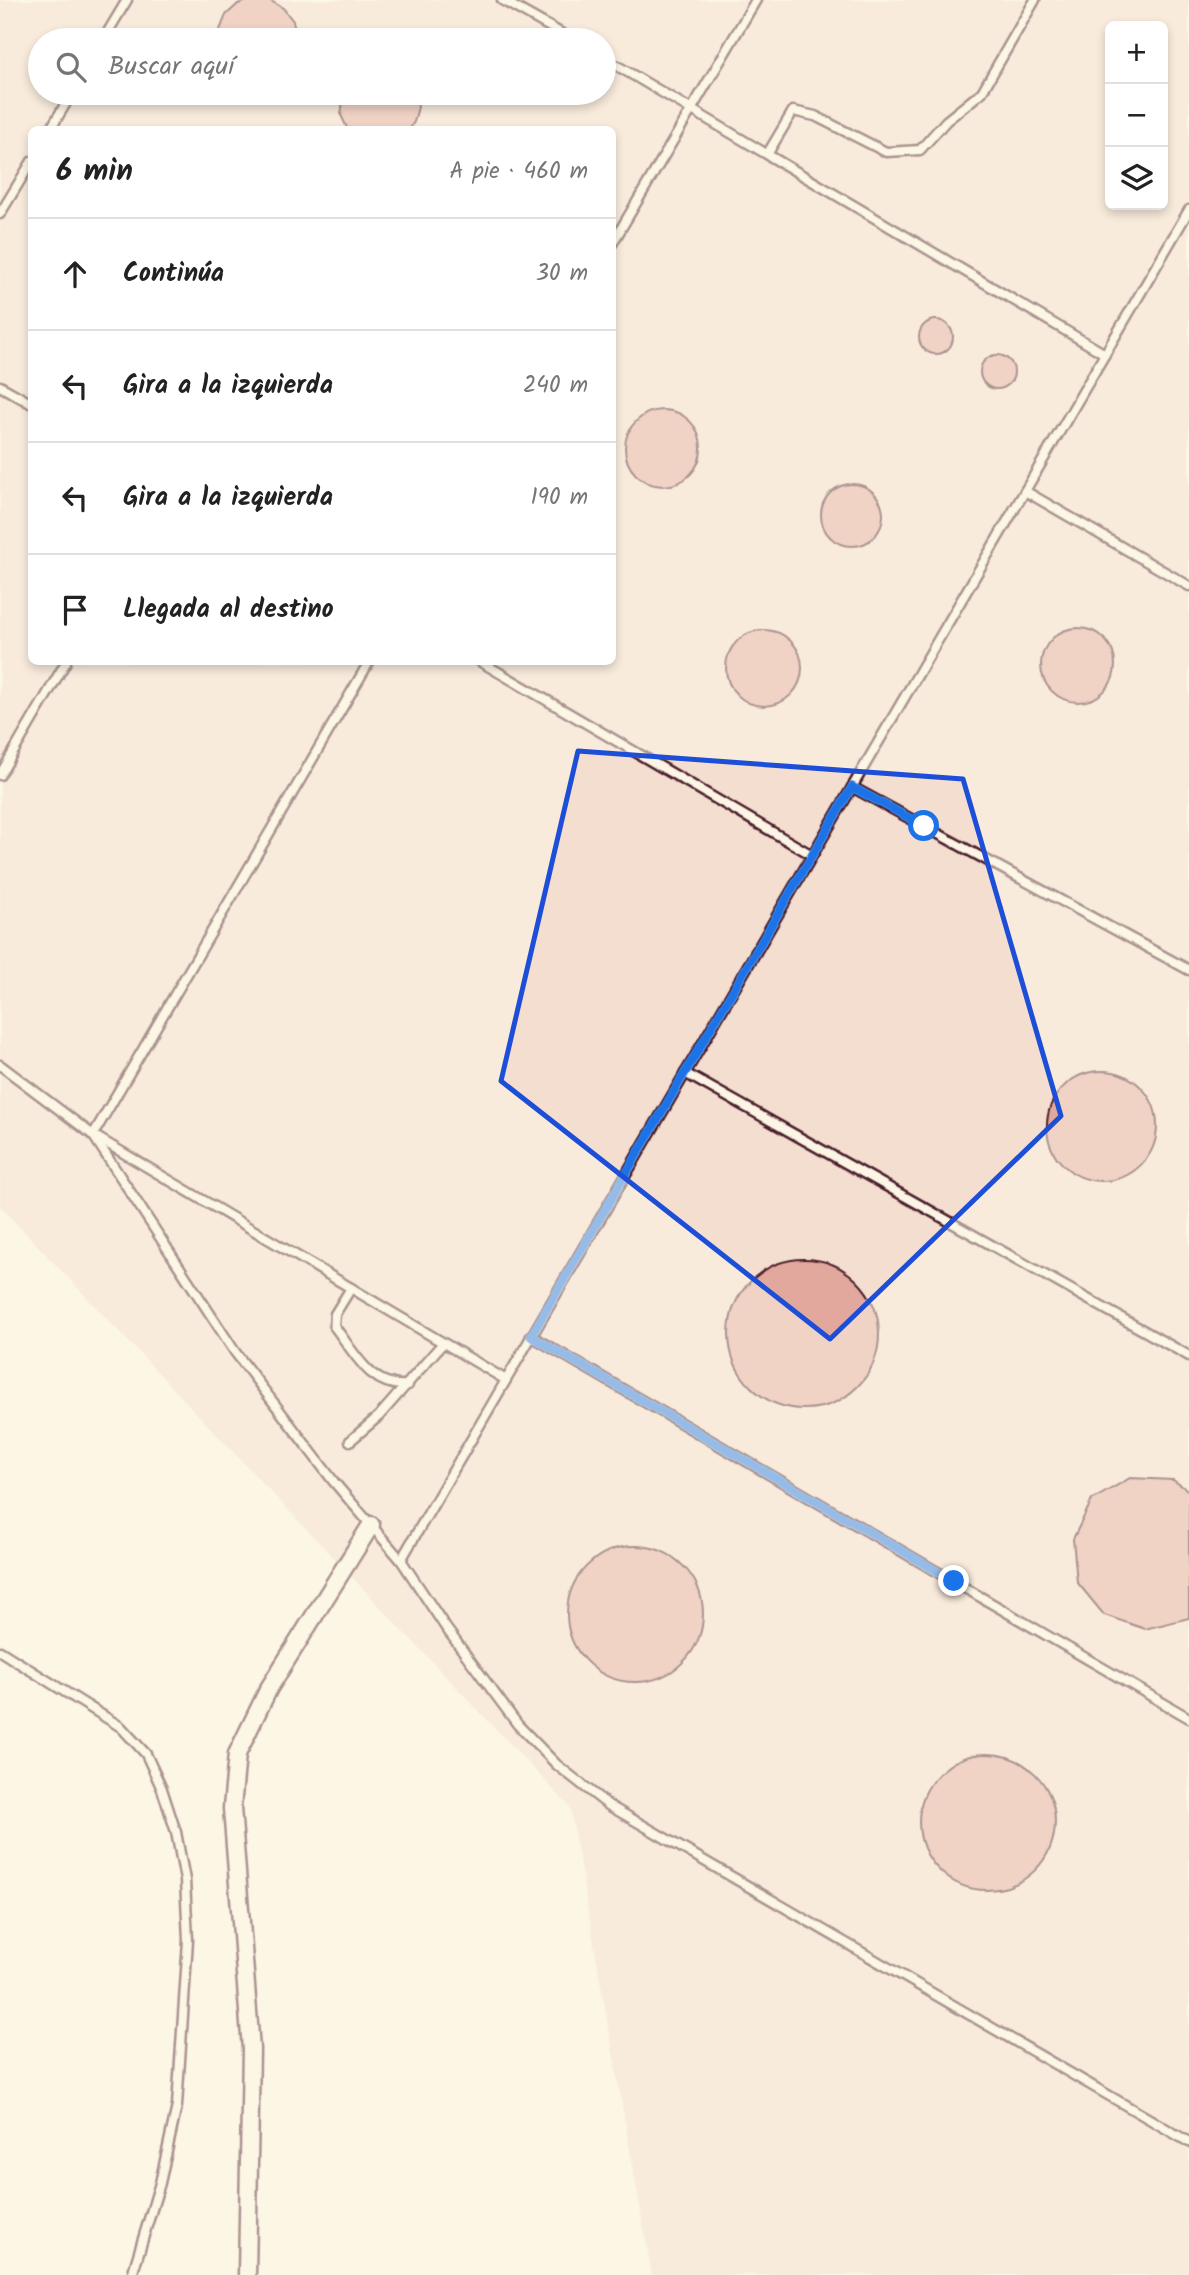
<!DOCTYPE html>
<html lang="es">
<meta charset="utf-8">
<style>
:root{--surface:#fff;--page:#f2f2f2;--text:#222;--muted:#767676;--line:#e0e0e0}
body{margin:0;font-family:Kalam,sans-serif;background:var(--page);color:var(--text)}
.controls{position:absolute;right:21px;top:21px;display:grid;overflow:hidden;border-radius:10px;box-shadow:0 4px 10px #0003}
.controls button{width:63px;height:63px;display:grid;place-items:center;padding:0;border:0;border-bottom:2px solid var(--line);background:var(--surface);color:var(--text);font:35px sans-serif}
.stop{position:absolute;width:21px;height:21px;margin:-16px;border:5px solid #1a73e8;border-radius:50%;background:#fff}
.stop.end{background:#1a73e8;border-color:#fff;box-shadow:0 2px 7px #0008}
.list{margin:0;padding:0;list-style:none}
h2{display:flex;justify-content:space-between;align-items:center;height:91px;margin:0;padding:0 28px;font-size:30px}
h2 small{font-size:23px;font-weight:400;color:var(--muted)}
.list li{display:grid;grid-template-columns:46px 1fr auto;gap:21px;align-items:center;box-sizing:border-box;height:112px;padding:0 28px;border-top:2px solid var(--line)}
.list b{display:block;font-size:26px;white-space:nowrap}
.list em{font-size:23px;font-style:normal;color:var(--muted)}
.icon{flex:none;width:38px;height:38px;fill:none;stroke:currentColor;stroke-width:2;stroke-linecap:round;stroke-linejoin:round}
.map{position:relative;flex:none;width:1189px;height:2275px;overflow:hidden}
.search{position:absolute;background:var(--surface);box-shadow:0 4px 10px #0003;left:28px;top:28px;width:588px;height:77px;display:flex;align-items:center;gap:18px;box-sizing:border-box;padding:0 24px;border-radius:38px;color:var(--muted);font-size:26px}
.panel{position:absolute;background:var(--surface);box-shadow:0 4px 10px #0003;left:28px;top:126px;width:588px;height:539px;border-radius:10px}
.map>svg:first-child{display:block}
.built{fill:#f4ded0;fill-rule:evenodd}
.building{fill:#e2a89e;stroke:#4a1f2b;stroke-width:2}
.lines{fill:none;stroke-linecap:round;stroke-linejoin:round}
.lane-casing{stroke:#4a1f2b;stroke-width:13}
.street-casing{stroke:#4a1f2b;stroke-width:21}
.lane{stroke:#fcf5e5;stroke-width:8}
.street{stroke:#fcf5e5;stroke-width:16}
.route{stroke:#1a73e8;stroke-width:9}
.marked{fill:none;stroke:#1d4ed8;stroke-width:5;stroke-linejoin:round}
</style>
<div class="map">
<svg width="1189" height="2275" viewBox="0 0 1189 2275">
<rect width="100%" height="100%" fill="#fcf5e5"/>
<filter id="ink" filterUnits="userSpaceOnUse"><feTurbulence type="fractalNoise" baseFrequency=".0143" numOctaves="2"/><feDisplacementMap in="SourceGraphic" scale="14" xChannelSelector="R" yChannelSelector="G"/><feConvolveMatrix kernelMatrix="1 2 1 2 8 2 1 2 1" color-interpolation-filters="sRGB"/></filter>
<g filter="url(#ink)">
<path class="built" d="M0,0H1189V2275H652L570,1807L0,1206ZM1110,26H1163V205H1110ZM40,40H604V93H40ZM32,130H612V662H32Z"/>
<g class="building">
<polygon points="250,0 269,0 283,8 293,21 297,40 220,40 220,30 226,15 238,4"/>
<polygon points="344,93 414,93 418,107 414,122 409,130 348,130 341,115"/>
<circle cx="936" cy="337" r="17"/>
<circle cx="997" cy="372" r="17"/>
<circle cx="663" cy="448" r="38"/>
<circle cx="852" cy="515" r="31"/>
<circle cx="1078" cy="665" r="37"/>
<circle cx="764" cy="668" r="38"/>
<circle cx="1102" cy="1126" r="55"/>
<circle cx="804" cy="1334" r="75"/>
<polygon points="1130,1478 1173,1480 1189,1491 1189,1618 1145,1629 1104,1615 1077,1582 1073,1539 1092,1500"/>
<circle cx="635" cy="1614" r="68"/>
<circle cx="987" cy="1822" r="68"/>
</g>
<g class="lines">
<g class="lane-casing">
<g id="lane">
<polyline points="502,0 573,40"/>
<polyline points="103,40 127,0"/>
<polyline points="604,58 1105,354"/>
<polyline points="50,130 72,93"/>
<polyline points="768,153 793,111 815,116 886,152 920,150 946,121 982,92 1035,0"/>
<polyline points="0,214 32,161"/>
<polyline points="612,244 756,0"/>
<polyline points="0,386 32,404"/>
<polyline points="1025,491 1189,586"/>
<polyline points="369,662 93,1135 506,1380"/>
<polyline points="481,662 812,855"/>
<polyline points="0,775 66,662"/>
<polyline points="852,787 1189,970"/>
<polyline points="0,1065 93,1135 235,1352 334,1482 401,1560 446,1628 518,1725 557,1765 608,1805 1189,2142"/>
<polyline points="685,1073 1189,1356"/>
<path d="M351,1288L335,1314L334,1326C355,1353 370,1388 408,1385"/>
<polyline points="531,1336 1189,1718"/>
<polyline points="350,1441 379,1416 443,1343"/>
<polyline points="401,1560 1189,210"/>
<polyline points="0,1651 121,1727 146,1754 162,1789 176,1832 185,1880 188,1940 177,2106 160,2183 132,2275"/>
</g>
</g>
<g class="street-casing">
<polyline id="street" points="247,2275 251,2049 232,1808 237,1754 269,1688 371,1525"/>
</g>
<use href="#lane" class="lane"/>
<use href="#street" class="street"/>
</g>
</g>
<g class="lines" filter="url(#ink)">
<polyline class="route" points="924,826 852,787 531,1336 954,1581"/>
</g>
<path d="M0 0H1189V2275H0ZM578,751L963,779L1061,1116L830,1339L501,1081Z" fill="#fcf5e5" fill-opacity=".55" fill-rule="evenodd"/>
<path class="marked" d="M578,751L963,779L1061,1116L830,1339L501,1081Z"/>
</svg>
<div class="controls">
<button>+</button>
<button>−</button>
<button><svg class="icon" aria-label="layers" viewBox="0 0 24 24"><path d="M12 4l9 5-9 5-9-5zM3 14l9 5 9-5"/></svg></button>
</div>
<div class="stop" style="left:924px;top:826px"></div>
<div class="stop end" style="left:954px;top:1581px"></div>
<div class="search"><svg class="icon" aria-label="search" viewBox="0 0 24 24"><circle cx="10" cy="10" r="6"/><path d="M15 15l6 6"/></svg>Buscar aquí</div>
<section class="panel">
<h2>6 min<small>A pie · 460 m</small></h2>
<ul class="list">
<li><svg class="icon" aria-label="ahead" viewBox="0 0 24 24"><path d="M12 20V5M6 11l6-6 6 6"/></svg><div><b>Continúa</b></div><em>30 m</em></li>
<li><svg class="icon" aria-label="left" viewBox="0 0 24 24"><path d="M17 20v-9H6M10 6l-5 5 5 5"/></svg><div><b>Gira a la izquierda</b></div><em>240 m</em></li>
<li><svg class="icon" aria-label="left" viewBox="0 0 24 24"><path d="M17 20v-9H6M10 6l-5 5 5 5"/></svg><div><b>Gira a la izquierda</b></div><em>190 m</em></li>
<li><svg class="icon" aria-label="arrive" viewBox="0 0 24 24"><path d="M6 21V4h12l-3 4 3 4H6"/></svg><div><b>Llegada al destino</b></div></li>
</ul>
</section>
</div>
